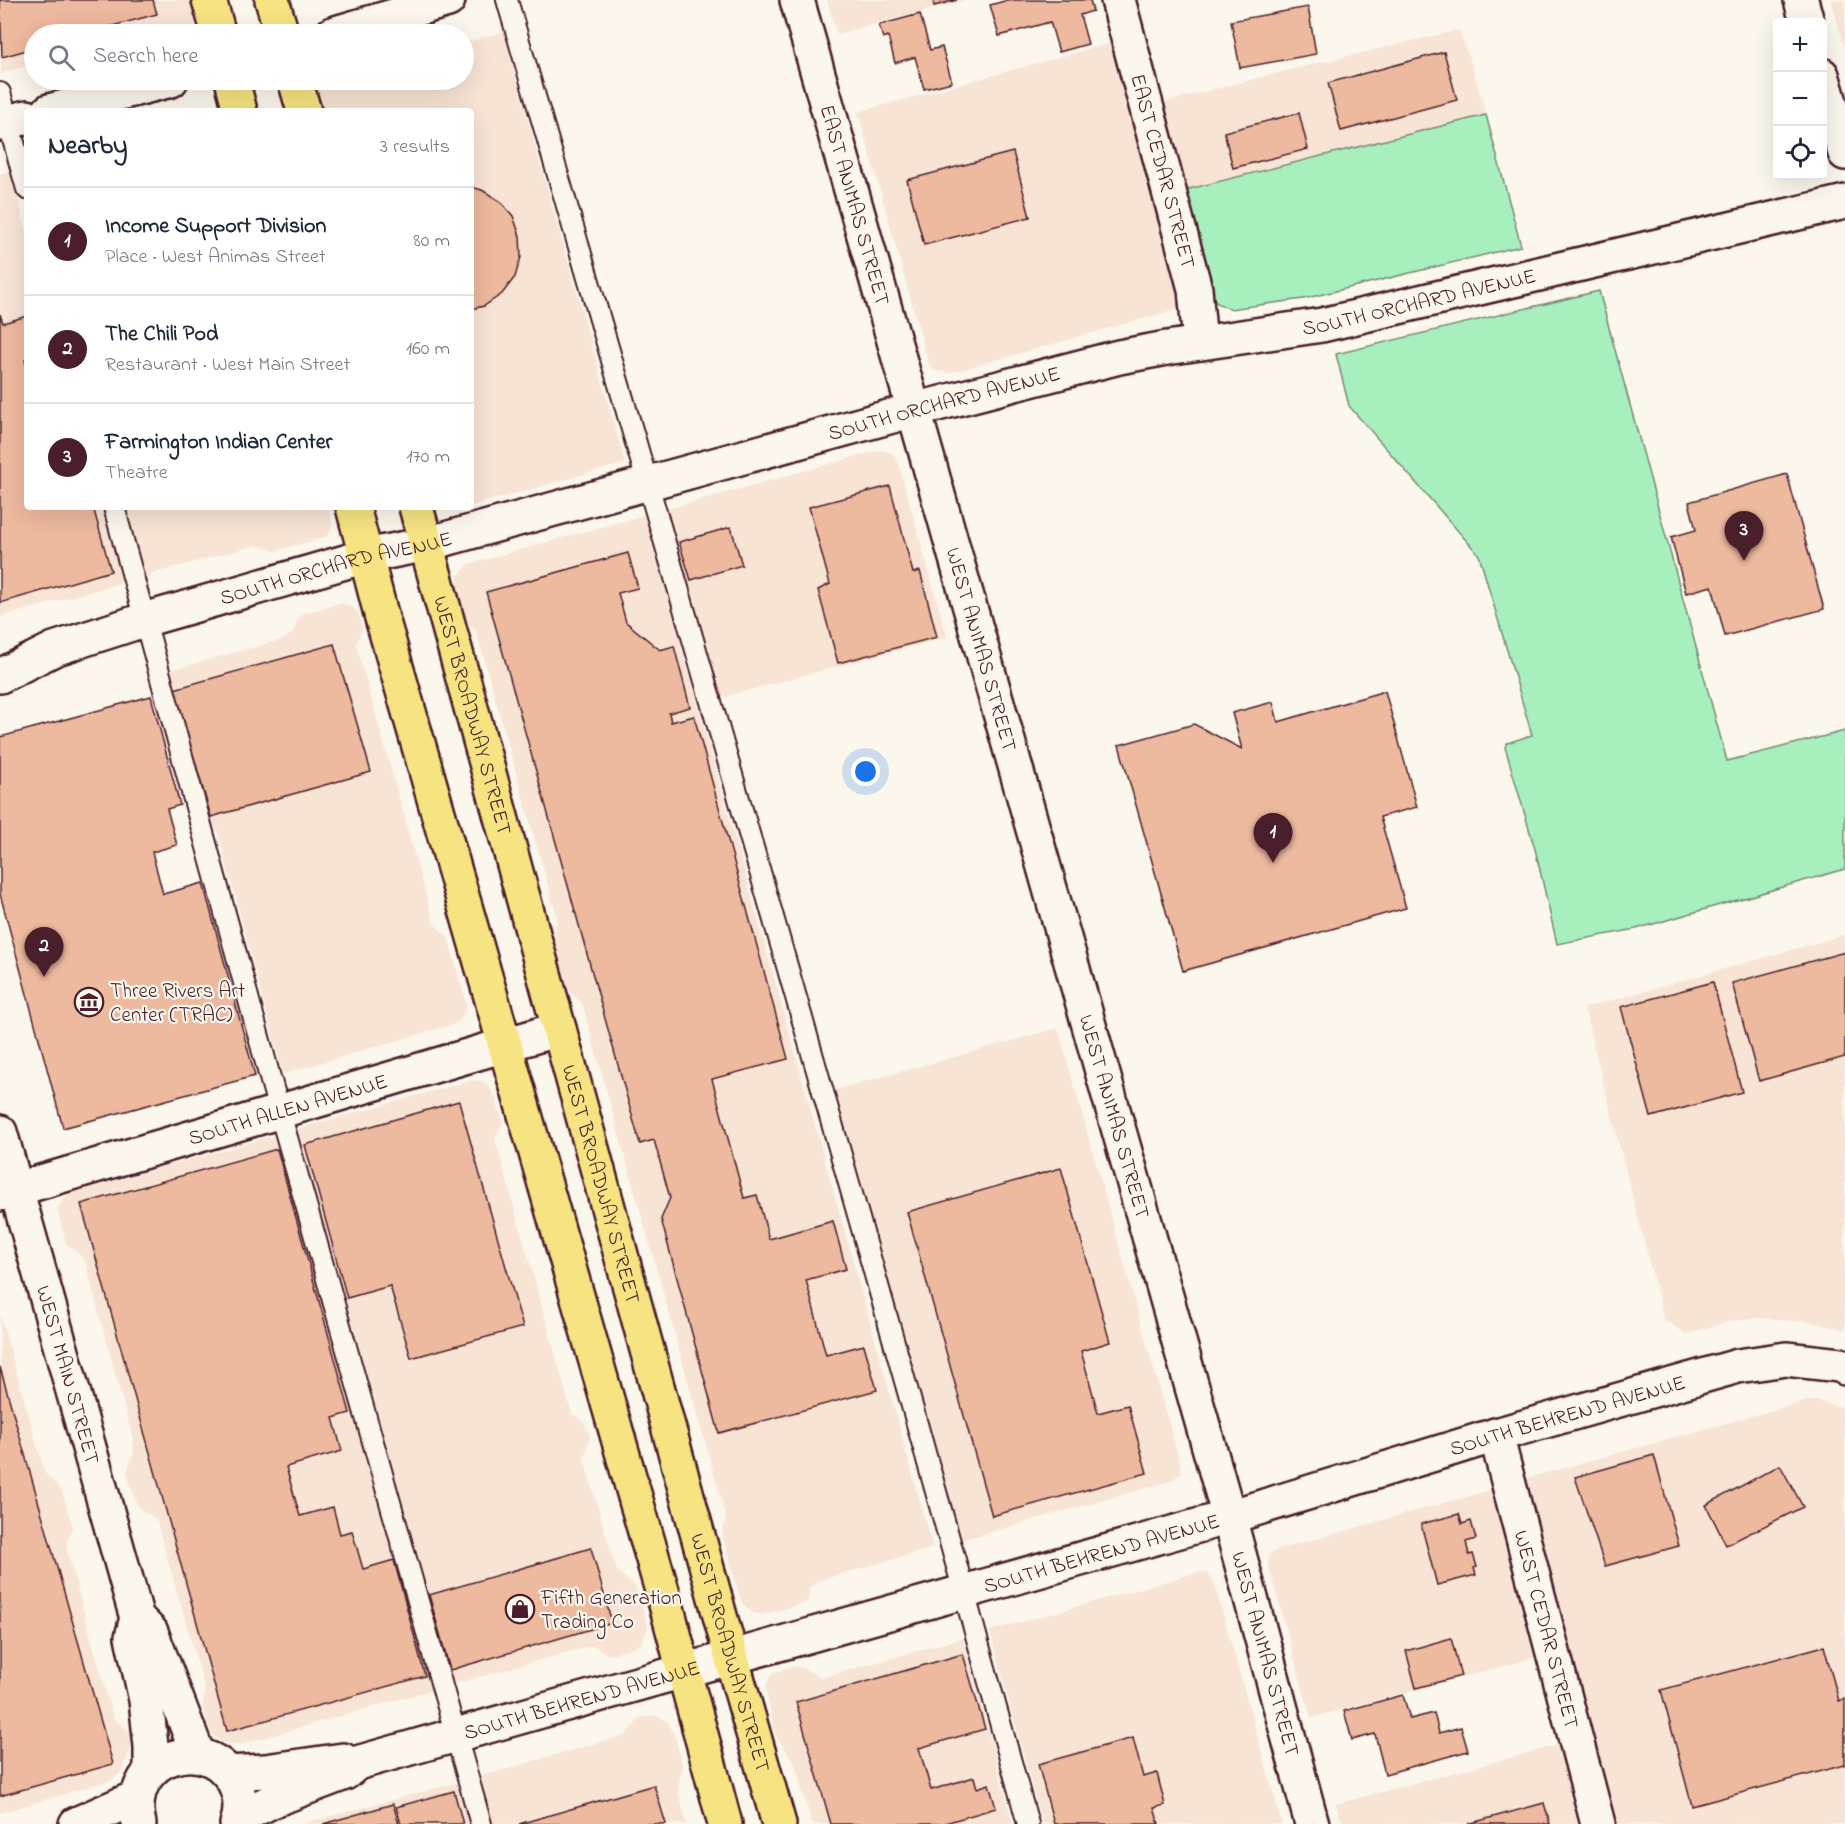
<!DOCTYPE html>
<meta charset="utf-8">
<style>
:root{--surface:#fff;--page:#f2f2f3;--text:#1f2937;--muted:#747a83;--line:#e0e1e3;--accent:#4a1f2b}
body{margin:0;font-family:"Indie Flower",sans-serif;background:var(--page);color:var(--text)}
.controls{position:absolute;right:18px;top:18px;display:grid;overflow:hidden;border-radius:6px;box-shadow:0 6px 24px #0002}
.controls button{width:54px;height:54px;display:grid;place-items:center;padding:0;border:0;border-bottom:2px solid var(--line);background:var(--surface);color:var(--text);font:30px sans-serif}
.you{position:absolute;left:866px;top:772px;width:21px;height:21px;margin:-15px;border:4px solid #fff;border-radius:50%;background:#1a73e8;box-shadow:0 0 0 9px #1a73e833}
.badge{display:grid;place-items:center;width:39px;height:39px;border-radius:50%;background:var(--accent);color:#fff;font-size:20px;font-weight:700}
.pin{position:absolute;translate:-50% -50px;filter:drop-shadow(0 2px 3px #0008)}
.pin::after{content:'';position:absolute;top:32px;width:21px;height:18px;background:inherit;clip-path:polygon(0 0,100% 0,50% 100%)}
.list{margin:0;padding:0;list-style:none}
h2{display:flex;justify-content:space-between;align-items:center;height:78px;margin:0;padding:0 24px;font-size:26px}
h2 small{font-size:20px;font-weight:400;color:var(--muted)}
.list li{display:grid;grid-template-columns:39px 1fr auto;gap:18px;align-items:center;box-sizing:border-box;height:108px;padding:0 24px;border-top:2px solid var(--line)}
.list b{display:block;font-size:22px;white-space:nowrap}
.list p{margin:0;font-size:20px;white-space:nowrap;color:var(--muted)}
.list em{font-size:20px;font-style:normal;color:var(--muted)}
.icon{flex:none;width:33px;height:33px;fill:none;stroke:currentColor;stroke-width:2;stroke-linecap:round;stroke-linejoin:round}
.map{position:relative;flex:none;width:1845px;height:1824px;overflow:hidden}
.search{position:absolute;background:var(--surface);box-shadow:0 6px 24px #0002;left:24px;top:24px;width:450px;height:66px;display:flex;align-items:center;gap:15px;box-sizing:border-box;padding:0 21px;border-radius:33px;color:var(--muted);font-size:22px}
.panel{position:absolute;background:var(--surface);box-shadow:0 6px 24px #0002;left:24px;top:108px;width:450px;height:402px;border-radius:6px}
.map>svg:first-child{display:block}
.built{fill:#f7e4d5}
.green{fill:#a7f0be;stroke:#788874;stroke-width:1.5}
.building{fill:#edb99f;stroke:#4a1f2b;stroke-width:1.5}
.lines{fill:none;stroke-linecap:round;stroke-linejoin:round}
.service-casing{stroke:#4a1f2b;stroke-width:24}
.minor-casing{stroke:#4a1f2b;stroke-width:38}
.tertiary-casing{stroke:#4a1f2b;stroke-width:38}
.secondary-casing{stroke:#4a1f2b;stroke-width:38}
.primary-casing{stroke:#4a1f2b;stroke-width:38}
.service{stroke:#fbf7ec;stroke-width:20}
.minor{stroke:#fbf7ec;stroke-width:33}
.tertiary{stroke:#fbf7ec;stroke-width:33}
.secondary{stroke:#fbf7ec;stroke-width:33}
.primary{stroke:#f6e381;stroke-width:33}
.labels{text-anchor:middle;stroke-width:4.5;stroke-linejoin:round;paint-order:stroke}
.street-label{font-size:21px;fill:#4a1f2b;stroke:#fbf7ec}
.poi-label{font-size:21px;fill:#4a1f2b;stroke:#fbf7ec;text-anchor:start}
</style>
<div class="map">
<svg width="1845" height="1824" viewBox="0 0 1845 1824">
<rect width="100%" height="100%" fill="#fbf7ec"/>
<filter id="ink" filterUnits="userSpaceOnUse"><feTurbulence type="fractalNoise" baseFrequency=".0167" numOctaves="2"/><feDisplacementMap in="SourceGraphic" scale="12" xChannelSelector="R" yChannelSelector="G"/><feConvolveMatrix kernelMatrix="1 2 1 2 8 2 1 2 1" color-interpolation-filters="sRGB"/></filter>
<g filter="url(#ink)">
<g class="built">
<polygon points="0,0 192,0 196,14 195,24 190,34 34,34 34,64 1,73"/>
<polygon points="827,0 967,0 837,34"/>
<polygon points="1831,0 1845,0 1845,48"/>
<polygon points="1459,30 1471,62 1486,115 1185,190 1162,103 1289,70"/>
<polygon points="503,32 625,463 471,506 471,111 320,111 313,83 314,80 464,80 464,43"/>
<polygon points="1111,43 1179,294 1178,305 1174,309 1163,313 950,373 935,371 929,364 858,112"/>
<polygon points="10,171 27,232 27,507 103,507 124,582 0,617 0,174"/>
<polygon points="880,450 892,453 898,462 947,637 720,698 667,509"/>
<polygon points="125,507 328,507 332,523 331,532 325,537 275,551 256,545 144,576"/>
<polygon points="645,515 933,1548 817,1581 809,1588 808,1600 804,1603 762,1615 751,1612 741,1601 722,1533 726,1517 582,1003 570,992 566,985 554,941 557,917 476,631 463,618 456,591 458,576 469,564"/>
<polygon points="340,603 350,606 358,612 362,629 356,644 434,924 448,937 466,1003 466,1009 460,1020 454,1024 283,1074 218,832 209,818 168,671 284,639 293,633 298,619 304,613"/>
<polygon points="1845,935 1845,1330 1810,1322 1757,1318 1727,1322 1686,1334 1664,1319 1584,1008"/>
<polygon points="1058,1028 1180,1463 1181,1473 1171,1481 958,1541 831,1091"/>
<polygon points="473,1080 481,1081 486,1084 491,1089 496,1100 503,1122 495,1138 572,1414 584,1422 590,1436 584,1460 616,1569 621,1575 634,1585 639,1595 647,1624 647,1632 640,1645 613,1654 608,1654 593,1646 587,1647 450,1685 392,1481 378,1414 297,1129"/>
<polygon points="277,1135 435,1689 243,1744 230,1744 220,1741 210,1732 203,1706 205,1689 156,1519 139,1508 136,1503 127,1472 134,1452 133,1439 85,1262 81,1256 66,1243 57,1209 65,1197 71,1193"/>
<polygon points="0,1315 45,1473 62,1491 73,1528 67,1541 67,1550 113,1718 130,1732 132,1747 120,1773 111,1780 0,1813"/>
<polygon points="1806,1401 1816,1401 1845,1408 1845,1824 1615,1824 1521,1480"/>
<polygon points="1491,1490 1537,1657 1311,1718 1268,1564 1269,1555 1276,1550"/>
<polygon points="1199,1572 1206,1572 1214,1582 1282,1824 1042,1824 990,1631"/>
<polygon points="963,1638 1013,1824 812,1824 794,1761 776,1737 767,1696 766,1686 770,1677 775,1672 790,1667 801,1667 821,1678"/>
<polygon points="656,1715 668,1722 675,1737 683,1767 679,1781 678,1792 687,1824 492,1824 478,1777 626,1735 640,1718"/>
<polygon points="1561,1744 1583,1824 1342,1824 1336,1804"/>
<polygon points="459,1782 470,1824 301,1824"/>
</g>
<g class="green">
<polygon points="1486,115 1521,246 1303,299 1230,309 1217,303 1212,296 1185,190"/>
<polygon points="1599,291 1727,761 1845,731 1845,869 1636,929 1557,944 1535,849 1505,747 1507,743 1532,735 1479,555 1349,406 1336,354"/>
</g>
<g class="building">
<polygon points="0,0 153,0 157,14 83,34 34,34 34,48 2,57"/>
<polygon points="933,0 957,0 934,6"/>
<polygon points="1008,0 1090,0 1093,11 1080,15 1088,44 1059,52 1050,22 999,36 990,5"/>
<polygon points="1308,7 1316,54 1240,68 1231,21"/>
<polygon points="920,14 930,50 942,47 952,82 924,89 915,57 895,63 888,36 883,38 879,25"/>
<polygon points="1444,52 1457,100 1341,131 1328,83"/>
<polygon points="1299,113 1308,149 1233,168 1224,132"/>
<polygon points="1013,152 1030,217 924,245 907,180"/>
<polygon points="471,187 482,190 500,201 513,216 520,236 521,257 515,277 502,294 484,306 471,309"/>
<polygon points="0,314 3,323 27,316 27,360 25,360 27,367 27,507 93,507 111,571 0,603"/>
<polygon points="1787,474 1824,609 1725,636 1712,586 1686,593 1671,537 1696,530 1689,502"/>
<polygon points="890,486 913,573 920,571 937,637 838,663 818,590 830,584 809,507"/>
<polygon points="731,527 742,565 691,580 679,542"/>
<polygon points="628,553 638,588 618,593 626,622 660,650 674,646 690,707 669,713 671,722 694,716 788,1059 712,1079 744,1198 757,1195 769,1239 833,1221 846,1269 806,1280 826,1355 864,1345 877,1390 719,1433 661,1219 670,1198 654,1140 640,1144 486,592"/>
<polygon points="334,644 371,772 211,817 174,689"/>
<polygon points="1385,691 1417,807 1380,817 1406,908 1183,971 1119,745 1194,724 1242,749 1232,713 1273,702 1278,722"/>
<polygon points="151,696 180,805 167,809 177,845 152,852 163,894 203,883 255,1076 63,1128 0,894 0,737"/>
<polygon points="1845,952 1845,1057 1759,1081 1732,983"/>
<polygon points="1713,982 1742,1092 1651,1117 1621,1007"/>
<polygon points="459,1101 523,1327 411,1358 390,1286 347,1298 305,1145"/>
<polygon points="277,1149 350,1413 333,1418 342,1451 286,1467 300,1516 333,1507 340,1534 352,1531 363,1569 394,1560 425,1676 227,1731 81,1204"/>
<polygon points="1061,1168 1110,1342 1081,1351 1098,1413 1128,1405 1147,1473 992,1516 907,1212"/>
<polygon points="0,1367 113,1764 0,1796"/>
<polygon points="1654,1455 1679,1546 1605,1566 1575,1477"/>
<polygon points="1780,1465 1803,1507 1726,1545 1706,1505"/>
<polygon points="1459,1514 1462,1524 1471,1521 1476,1539 1466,1542 1469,1555 1473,1554 1477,1567 1474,1568 1476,1575 1437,1585 1421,1524"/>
<polygon points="591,1548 612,1623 450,1670 429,1595"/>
<polygon points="1451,1638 1461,1676 1416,1688 1406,1651"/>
<polygon points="1824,1646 1839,1701 1845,1699 1845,1765 1692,1806 1661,1690"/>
<polygon points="963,1654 985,1729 919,1748 931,1790 974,1777 977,1788 989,1784 996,1808 942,1824 831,1824 796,1702"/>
<polygon points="1403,1695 1410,1719 1434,1713 1439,1733 1461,1727 1468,1751 1385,1774 1375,1734 1352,1740 1344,1711"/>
<polygon points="1133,1738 1143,1777 1157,1773 1165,1805 1154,1808 1159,1824 1054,1824 1038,1764"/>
<polygon points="654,1785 666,1824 519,1824"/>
<polygon points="454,1791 463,1824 401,1824 396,1807"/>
<polygon points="1544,1803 1550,1824 1468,1824"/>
<polygon points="393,1804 399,1824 323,1824"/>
</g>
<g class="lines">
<g class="service-casing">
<g id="service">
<path d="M507,0C684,607 861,1214 1028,1824"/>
<polyline points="0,93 27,189"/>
<polyline points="114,507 269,1074 481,1824"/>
</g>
</g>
<g class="minor-casing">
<g id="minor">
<path id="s1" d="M797,0L1229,1517L1312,1824"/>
<path id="s2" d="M1118,0L1195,289L1200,343"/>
<polyline points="332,34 448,0"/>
<polyline points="49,111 171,80"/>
<polyline points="0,124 27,117"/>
<path id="s3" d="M0,1194L559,1029"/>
<path id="s4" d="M1496,1435L1598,1824"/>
</g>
</g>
<g class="tertiary-casing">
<g id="tertiary">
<polyline points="1801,0 1807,22"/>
<polyline points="1822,75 1845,153"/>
<path id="s5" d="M0,676L54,649L144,620L366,556L427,544L914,410L1119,357L1167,348L1322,325L1845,202"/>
<polyline points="228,1773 265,1771 343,1760"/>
<path id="s6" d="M240,1817L276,1799L345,1773L357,1763L1229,1517L1496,1435L1738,1366L1786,1359L1840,1365L1845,1368"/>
<polyline points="76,1824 137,1797"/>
</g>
</g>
<g class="secondary-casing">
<g id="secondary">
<path id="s7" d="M0,1132L137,1618L151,1632L198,1755"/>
<polyline points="137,1618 132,1637 146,1700 151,1746 151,1771"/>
<path d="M139,1824C122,1752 218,1728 238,1792C241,1803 241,1813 237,1824"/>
</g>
</g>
<g class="primary-casing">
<g id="primary">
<polyline points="209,0 219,34"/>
<polyline points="272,0 282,34"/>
<polyline points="232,80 240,111"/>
<polyline points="295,80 304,111"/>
<polyline points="353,507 382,618 667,1608 725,1824"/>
<path id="s8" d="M416,507L731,1656L779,1824"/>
</g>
</g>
<use href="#service" class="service"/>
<use href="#minor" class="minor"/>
<use href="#tertiary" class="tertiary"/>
<use href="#secondary" class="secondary"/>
<use href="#primary" class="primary"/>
</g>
</g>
<defs>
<g id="museum-ring" transform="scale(1.5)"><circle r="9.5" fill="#fbf7ec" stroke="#4a1f2b" stroke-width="1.5"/><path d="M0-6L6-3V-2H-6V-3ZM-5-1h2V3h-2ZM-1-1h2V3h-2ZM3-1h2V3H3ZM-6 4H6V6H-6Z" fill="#4a1f2b"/></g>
<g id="shop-ring" transform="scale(1.5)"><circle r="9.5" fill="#fbf7ec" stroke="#4a1f2b" stroke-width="1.5"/><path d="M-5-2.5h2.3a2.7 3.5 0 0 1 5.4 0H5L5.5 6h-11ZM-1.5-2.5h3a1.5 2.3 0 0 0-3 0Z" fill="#4a1f2b"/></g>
</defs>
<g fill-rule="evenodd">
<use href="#museum-ring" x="89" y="1002"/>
<use href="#shop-ring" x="520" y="1609"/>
</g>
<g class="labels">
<g class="street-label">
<text dy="7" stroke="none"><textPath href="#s2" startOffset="177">EAST CEDAR STREET</textPath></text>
<text dy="7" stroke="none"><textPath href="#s1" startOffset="213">EAST ANIMAS STREET</textPath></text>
<text dy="7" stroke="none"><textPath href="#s5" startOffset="1470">SOUTH ORCHARD AVENUE</textPath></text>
<text dy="7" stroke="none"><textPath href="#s5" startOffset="984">SOUTH ORCHARD AVENUE</textPath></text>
<text dy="7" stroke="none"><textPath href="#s5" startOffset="354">SOUTH ORCHARD AVENUE</textPath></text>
<text dy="7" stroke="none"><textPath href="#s1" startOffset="675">WEST ANIMAS STREET</textPath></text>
<text dy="7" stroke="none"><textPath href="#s8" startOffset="216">WEST BROADWAY STREET</textPath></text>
<text dy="7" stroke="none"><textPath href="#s3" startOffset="300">SOUTH ALLEN AVENUE</textPath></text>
<text dy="7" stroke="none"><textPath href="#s1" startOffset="1161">WEST ANIMAS STREET</textPath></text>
<text dy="7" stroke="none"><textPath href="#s8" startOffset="702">WEST BROADWAY STREET</textPath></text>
<text dy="7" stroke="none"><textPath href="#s7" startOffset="252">WEST MAIN STREET</textPath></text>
<text dy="7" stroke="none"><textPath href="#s6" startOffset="1389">SOUTH BEHREND AVENUE</textPath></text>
<text dy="7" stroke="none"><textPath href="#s6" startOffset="903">SOUTH BEHREND AVENUE</textPath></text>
<text dy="7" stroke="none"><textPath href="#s4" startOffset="201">WEST CEDAR STREET</textPath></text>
<text dy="7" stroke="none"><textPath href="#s8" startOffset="1188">WEST BROADWAY STREET</textPath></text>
<text dy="7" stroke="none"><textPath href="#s1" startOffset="1719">WEST ANIMAS STREET</textPath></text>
<text dy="7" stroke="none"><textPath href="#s6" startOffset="363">SOUTH BEHREND AVENUE</textPath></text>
</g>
<g class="poi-label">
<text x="110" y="997">Three Rivers Art<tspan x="110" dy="24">Center (TRAC)</tspan></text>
<text x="541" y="1604">Fifth Generation<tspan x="541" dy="24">Trading Co</tspan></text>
</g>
</g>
</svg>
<div class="controls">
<button>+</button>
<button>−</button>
<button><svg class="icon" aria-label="locate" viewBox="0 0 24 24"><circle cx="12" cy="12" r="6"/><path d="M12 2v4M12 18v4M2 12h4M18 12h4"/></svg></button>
</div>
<div class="you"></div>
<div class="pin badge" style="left:1273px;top:863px">1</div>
<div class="pin badge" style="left:44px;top:977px">2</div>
<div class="pin badge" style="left:1744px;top:561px">3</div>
<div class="search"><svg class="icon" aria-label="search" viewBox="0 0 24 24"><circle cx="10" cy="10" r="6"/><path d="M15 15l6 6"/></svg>Search here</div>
<section class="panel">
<h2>Nearby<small>3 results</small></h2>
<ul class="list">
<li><span class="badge">1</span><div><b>Income Support Division</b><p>Place · West Animas Street</p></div><em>80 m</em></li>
<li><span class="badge">2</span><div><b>The Chili Pod</b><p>Restaurant · West Main Street</p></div><em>160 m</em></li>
<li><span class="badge">3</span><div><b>Farmington Indian Center</b><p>Theatre</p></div><em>170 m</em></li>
</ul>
</section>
</div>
